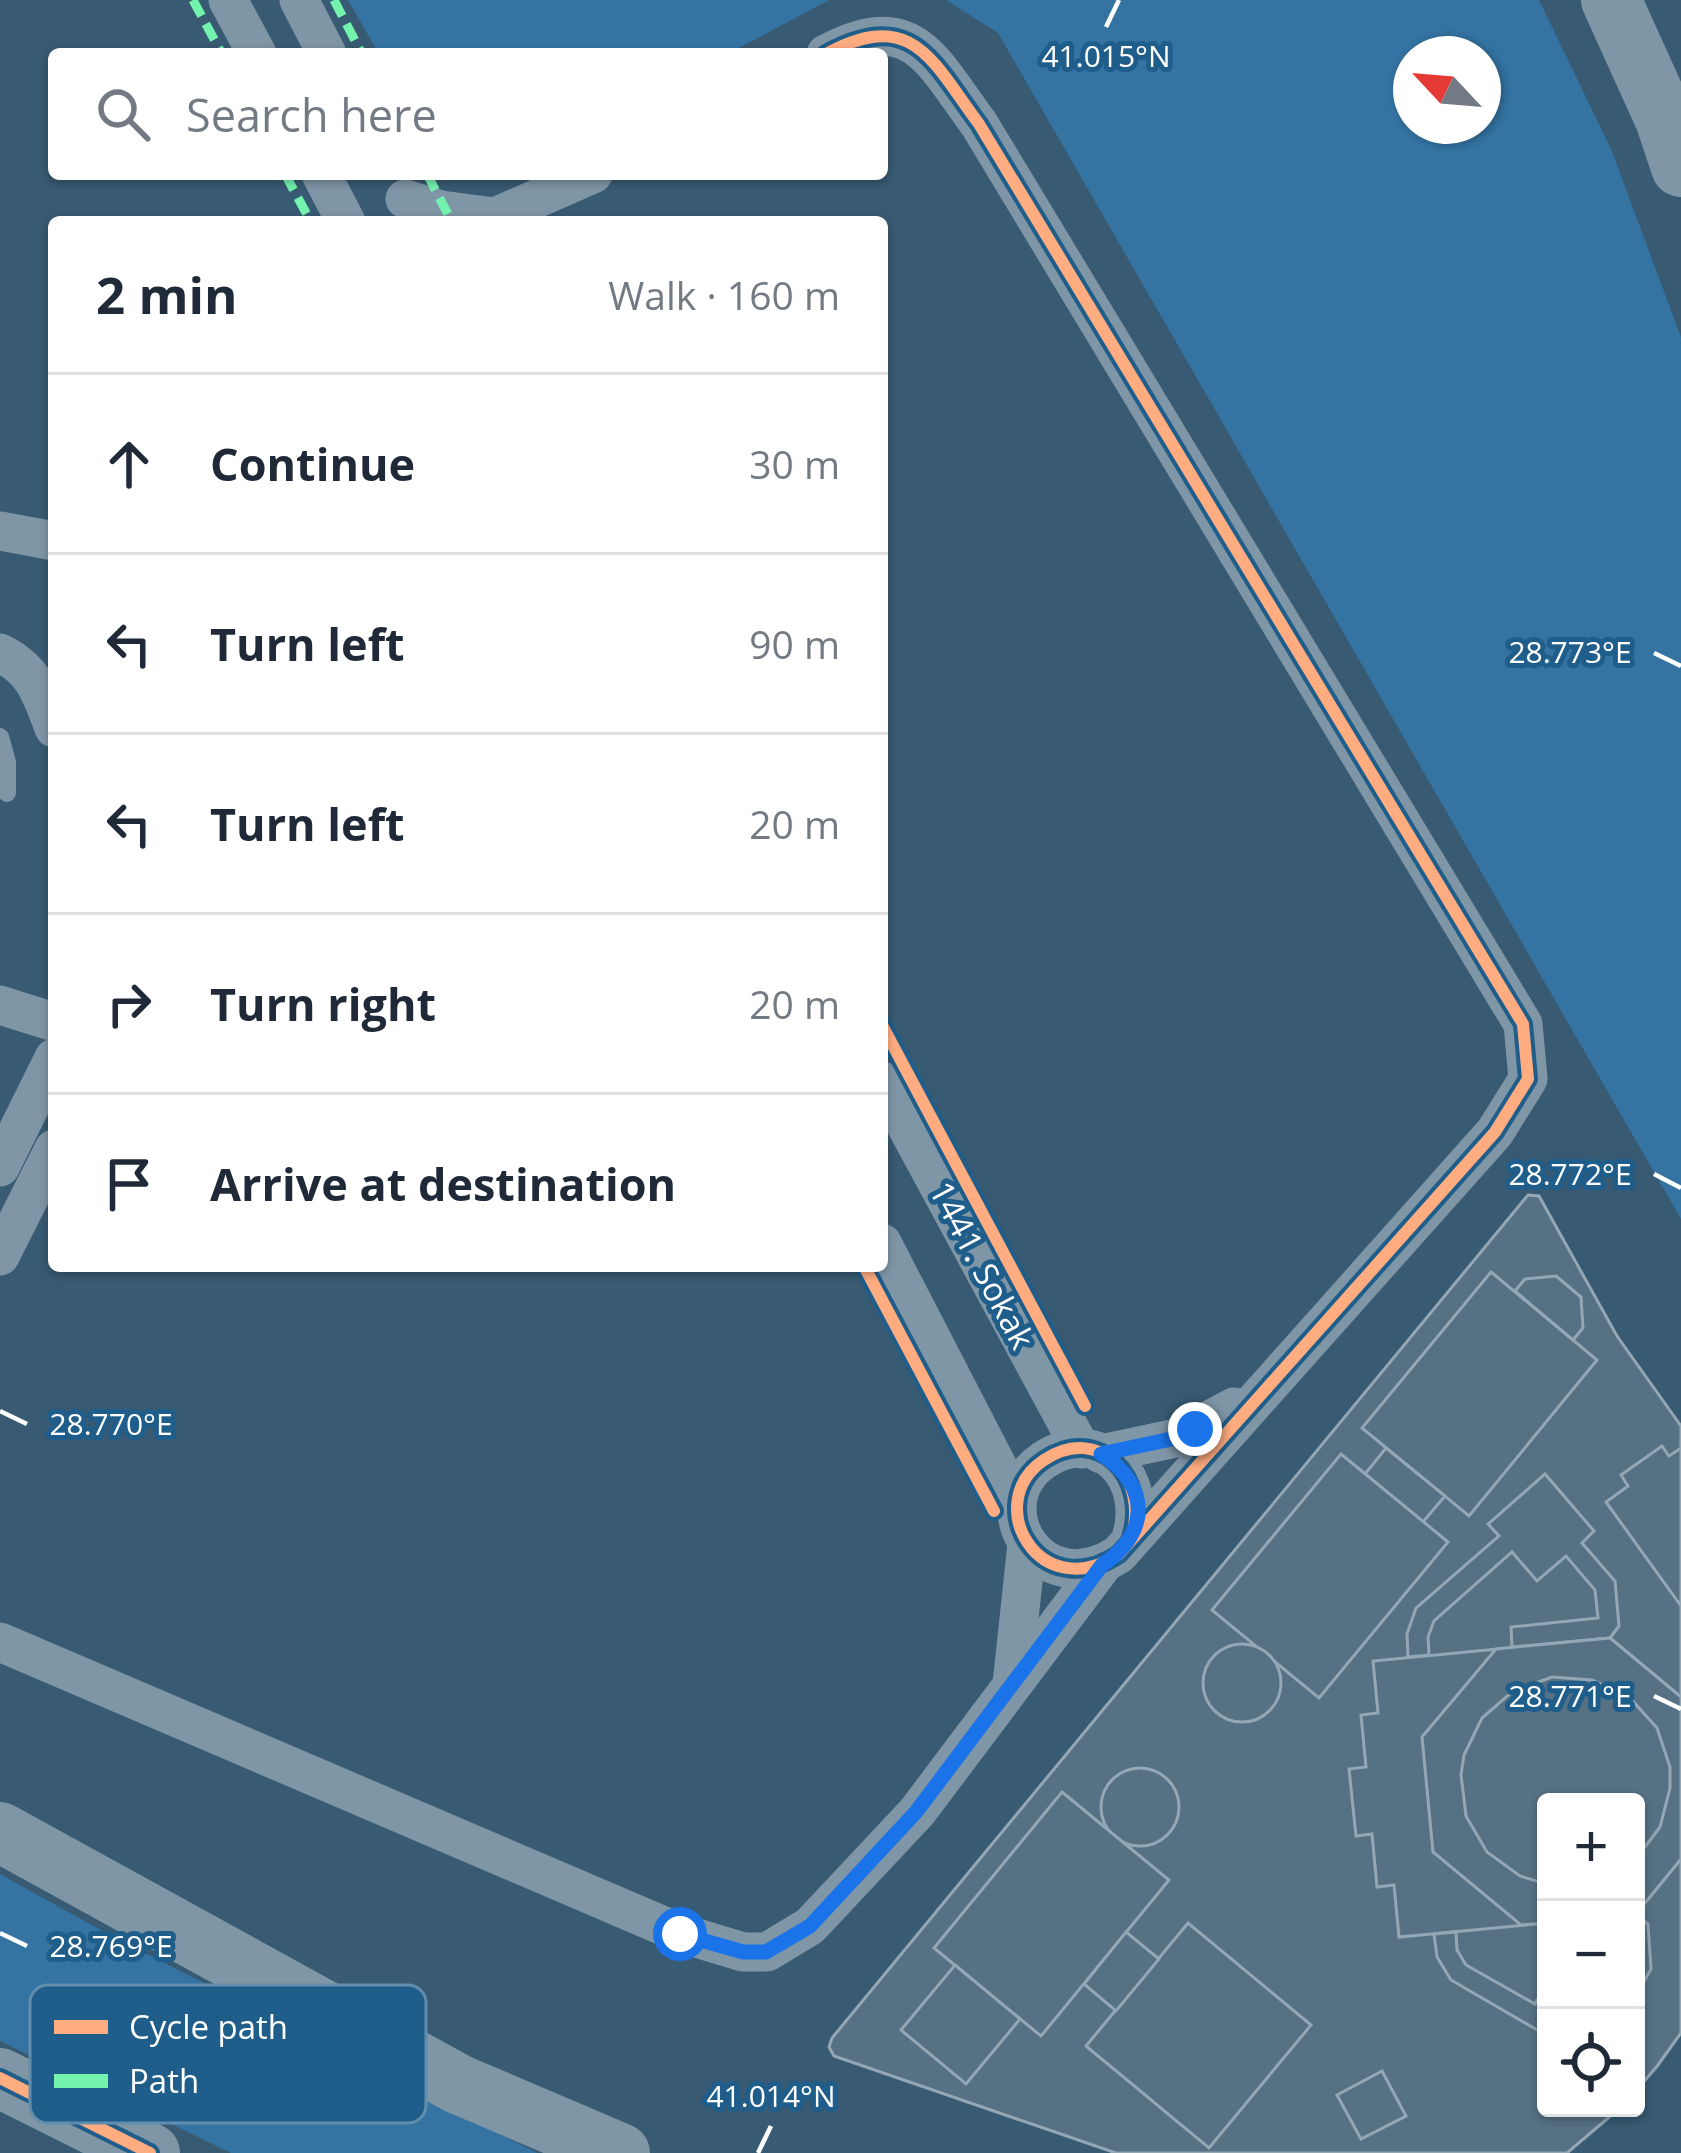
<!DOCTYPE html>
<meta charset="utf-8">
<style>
:root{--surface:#fff;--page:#f6f6f7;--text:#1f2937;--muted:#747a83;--line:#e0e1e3}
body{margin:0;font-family:"Open Sans",sans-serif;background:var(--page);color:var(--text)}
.controls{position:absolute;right:36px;bottom:36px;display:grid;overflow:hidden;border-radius:12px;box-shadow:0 3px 9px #0004}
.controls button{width:108px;height:108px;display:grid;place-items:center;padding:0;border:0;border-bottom:3px solid var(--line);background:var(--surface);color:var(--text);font:60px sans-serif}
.compass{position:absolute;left:1393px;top:36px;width:108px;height:108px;border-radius:50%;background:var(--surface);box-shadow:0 3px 9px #0004;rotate:296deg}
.stop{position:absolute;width:36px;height:36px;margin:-27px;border:9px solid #1a73e8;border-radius:50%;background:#fff}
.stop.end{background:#1a73e8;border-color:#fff;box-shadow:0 3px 12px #0008}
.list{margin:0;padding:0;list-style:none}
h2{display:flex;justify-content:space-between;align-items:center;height:156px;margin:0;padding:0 48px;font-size:51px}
h2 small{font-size:39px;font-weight:400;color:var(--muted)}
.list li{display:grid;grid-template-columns:78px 1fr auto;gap:36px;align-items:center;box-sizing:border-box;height:180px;padding:0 48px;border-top:3px solid var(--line)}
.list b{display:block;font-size:45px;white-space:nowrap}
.list em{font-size:39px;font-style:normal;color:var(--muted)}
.icon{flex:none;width:66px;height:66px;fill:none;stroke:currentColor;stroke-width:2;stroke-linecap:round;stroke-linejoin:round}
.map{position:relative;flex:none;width:1681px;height:2153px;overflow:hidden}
.search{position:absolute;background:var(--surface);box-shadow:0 3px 9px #0004;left:48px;top:48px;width:840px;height:132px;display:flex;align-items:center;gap:30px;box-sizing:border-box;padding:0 42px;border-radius:12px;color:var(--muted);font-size:45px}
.panel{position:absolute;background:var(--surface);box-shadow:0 3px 9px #0004;left:48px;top:216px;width:840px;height:1056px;border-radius:12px}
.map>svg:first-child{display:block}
.green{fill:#3473a2;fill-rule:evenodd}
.building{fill:#567184;stroke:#93a7b5;stroke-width:3}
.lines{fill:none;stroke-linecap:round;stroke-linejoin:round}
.lane{stroke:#7f96a7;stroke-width:18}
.street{stroke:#7f96a7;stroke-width:39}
.primary{stroke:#7e96a5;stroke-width:60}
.quiet{stroke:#73f3ae;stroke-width:9;stroke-dasharray:18 9;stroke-linecap:butt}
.cycleway-casing{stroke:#1f5d8b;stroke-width:20}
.cycleway{stroke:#ffac80;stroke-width:12}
.route{stroke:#1a73e8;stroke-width:15}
.ticks{fill:none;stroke:#fff;stroke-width:4.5}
.labels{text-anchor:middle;stroke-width:10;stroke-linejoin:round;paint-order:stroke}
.street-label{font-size:33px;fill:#fff;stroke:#1f5d8b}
.key{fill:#1f5d8b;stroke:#628eae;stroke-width:3}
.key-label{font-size:33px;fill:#fff}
.ticks-label{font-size:30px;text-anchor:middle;fill:#fff;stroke:#1f5d8b;stroke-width:10;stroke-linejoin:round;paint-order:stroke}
</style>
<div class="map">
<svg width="1681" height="2153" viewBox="0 0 1681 2153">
<rect width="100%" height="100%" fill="#385a72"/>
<g class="green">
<polygon points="348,0 829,0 728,54 379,54"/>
<path d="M946,0H1539L1611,149L1681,337V1219L998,33ZM1483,54V126H1411V54Z"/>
<polygon points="0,1874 108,1934 537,2153 231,2153 0,2041"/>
</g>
<g class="building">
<polygon points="1528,1195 1539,1196 1617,1336 1681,1426 1681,2033 1658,2065 1636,2091 1636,1802 1546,1802 1546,2108 1620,2108 1567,2153 1116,2153 834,2056 829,2047 832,2038"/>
<polygon points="1491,1272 1597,1360 1469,1516 1362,1428"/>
<polygon points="1556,1276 1581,1297 1583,1328 1573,1340 1515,1291 1525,1279"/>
<polygon points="1662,1446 1669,1456 1681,1448 1681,1606 1606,1502 1628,1486 1621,1475"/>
<polygon points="1386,1448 1445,1496 1423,1522 1365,1474"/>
<polygon points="1341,1454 1448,1542 1319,1698 1212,1610"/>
<polygon points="1545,1474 1594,1531 1582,1543 1615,1581 1619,1626 1610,1638 1512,1647 1511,1627 1598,1618 1595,1590 1566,1556 1537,1581 1512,1552 1434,1621 1428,1637 1429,1655 1408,1657 1407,1634 1416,1608 1499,1536 1488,1524"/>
<polygon points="1610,1638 1681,1697 1681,1859 1636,1914 1636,1802 1546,1802 1546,1923 1399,1937 1394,1885 1377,1887 1372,1834 1356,1836 1349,1769 1366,1767 1361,1715 1378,1713 1373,1661"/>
<polygon points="1610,1638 1681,1697 1681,1859 1636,1914 1636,1802 1546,1802 1546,1923 1521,1925 1433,1852 1422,1737 1496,1649"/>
<circle cx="1242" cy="1683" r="39"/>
<polygon points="1552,1677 1592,1680 1630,1698 1657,1728 1670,1767 1670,1788 1660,1827 1636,1859 1636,1802 1546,1802 1546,1884 1520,1876 1487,1852 1466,1816 1461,1775 1464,1755 1482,1718 1513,1691"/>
<circle cx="1140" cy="1807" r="39"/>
<polygon points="1062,1792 1169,1880 1041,2036 934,1948"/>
<polygon points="1636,1914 1648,1924 1651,1969 1636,1996"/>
<polygon points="1188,1923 1311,2025 1209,2148 1086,2046"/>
<polygon points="1126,1932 1159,1959 1116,2011 1084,1984"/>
<polygon points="1456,1932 1457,1950 1466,1965 1535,2004 1546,1984 1546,2035 1451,1980 1437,1957 1434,1934"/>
<polygon points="955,1965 1020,2019 966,2084 901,2030"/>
<polygon points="1382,2071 1406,2116 1361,2139 1337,2095"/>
</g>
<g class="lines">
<polyline class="lane" points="0,737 7,762 7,793"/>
<g class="street">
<polyline points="228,0 257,54"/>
<polyline points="299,0 327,54"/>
<path d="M826,54C913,7 932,61 979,124L1523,1024L1528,1079L1495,1132L1119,1554C1040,1607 980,1503 1044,1460C1099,1423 1150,1478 1131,1538"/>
<polyline points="321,174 346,222"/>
<polyline points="405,199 441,210 495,217 593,174"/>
<polyline points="0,531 54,541"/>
<path d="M0,653C35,670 41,694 54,728"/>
<polyline points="0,1005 54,1022"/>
<polyline points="882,1081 1081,1449"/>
<polyline points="0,1167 54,1058"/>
<polyline points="882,1243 1017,1504"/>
<polyline points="0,1256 54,1149"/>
<polyline points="1101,1454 1176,1438 1234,1407"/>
<polyline points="0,1642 680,1933 743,1952 767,1952 810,1926 917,1812 1102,1566"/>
<polyline points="1012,1684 1027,1544"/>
</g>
<g class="primary">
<polyline points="1611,0 1665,119 1681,167"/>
<polyline points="0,1832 458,2084 620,2153"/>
<polyline points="0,2078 150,2153"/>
</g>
<g class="quiet">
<polyline points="193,0 222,54"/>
<polyline points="334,0 362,54"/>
<polyline points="285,174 311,222"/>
<polyline points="427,174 452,222"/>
</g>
<g class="cycleway-casing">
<g id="cycleway">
<path d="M826,54C913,7 932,61 979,124L1523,1024L1528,1079L1495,1132L1119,1554C1040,1607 980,1503 1044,1460C1099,1423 1150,1478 1131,1538"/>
<polyline points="882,1025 1085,1406"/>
<polyline points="864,1266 994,1511"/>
<polyline points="0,2078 150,2153"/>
</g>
</g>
<use href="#cycleway" class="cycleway"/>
</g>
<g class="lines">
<path class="route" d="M680,1934L743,1952H766L810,1926L916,1812L1102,1565C1151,1533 1150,1485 1101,1454L1176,1438L1195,1429"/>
</g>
<path class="ticks" d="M1106,27L1119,0M1654,653L1681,666M1654,1174L1681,1188M0,1411L27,1424M1654,1696L1681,1709M0,1933L27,1946M758,2153L771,2126"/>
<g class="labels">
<g class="street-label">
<text transform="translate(982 1265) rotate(62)" y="12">1441. Sokak</text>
</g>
</g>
<rect x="30" y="1985" width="396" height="138" rx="18" class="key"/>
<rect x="54" y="2020" width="54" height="14" fill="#ffac80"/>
<rect x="54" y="2074" width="54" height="14" fill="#73f3ae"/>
<g class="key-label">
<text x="129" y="2039">Cycle path</text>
<text x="129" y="2093">Path</text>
</g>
<g class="ticks-label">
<text x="1106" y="67">41.015°N</text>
<text x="1570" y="663">28.773°E</text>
<text x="1570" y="1185">28.772°E</text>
<text x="111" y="1435">28.770°E</text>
<text x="1570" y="1707">28.771°E</text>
<text x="111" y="1957">28.769°E</text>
<text x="771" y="2107">41.014°N</text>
</g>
</svg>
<div class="controls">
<button>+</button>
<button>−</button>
<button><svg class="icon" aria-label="locate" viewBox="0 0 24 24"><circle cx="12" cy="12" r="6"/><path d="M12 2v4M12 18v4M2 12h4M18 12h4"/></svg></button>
</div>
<svg class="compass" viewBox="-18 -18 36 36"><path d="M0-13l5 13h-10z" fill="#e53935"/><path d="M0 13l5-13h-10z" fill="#747a83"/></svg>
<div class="stop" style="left:680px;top:1934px"></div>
<div class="stop end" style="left:1195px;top:1429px"></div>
<div class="search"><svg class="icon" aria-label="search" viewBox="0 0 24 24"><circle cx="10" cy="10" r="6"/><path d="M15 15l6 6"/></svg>Search here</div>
<section class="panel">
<h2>2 min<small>Walk · 160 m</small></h2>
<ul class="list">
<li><svg class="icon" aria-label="ahead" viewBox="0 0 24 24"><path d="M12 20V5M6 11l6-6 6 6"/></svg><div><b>Continue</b></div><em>30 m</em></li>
<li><svg class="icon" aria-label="left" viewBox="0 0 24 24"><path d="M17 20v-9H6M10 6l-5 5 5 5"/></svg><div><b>Turn left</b></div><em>90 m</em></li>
<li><svg class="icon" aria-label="left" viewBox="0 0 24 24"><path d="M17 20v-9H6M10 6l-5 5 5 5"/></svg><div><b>Turn left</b></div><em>20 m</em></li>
<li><svg class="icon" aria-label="right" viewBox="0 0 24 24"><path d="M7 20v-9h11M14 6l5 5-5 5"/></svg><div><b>Turn right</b></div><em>20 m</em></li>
<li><svg class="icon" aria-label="arrive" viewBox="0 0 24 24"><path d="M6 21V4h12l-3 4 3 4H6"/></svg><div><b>Arrive at destination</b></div></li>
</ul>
</section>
</div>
